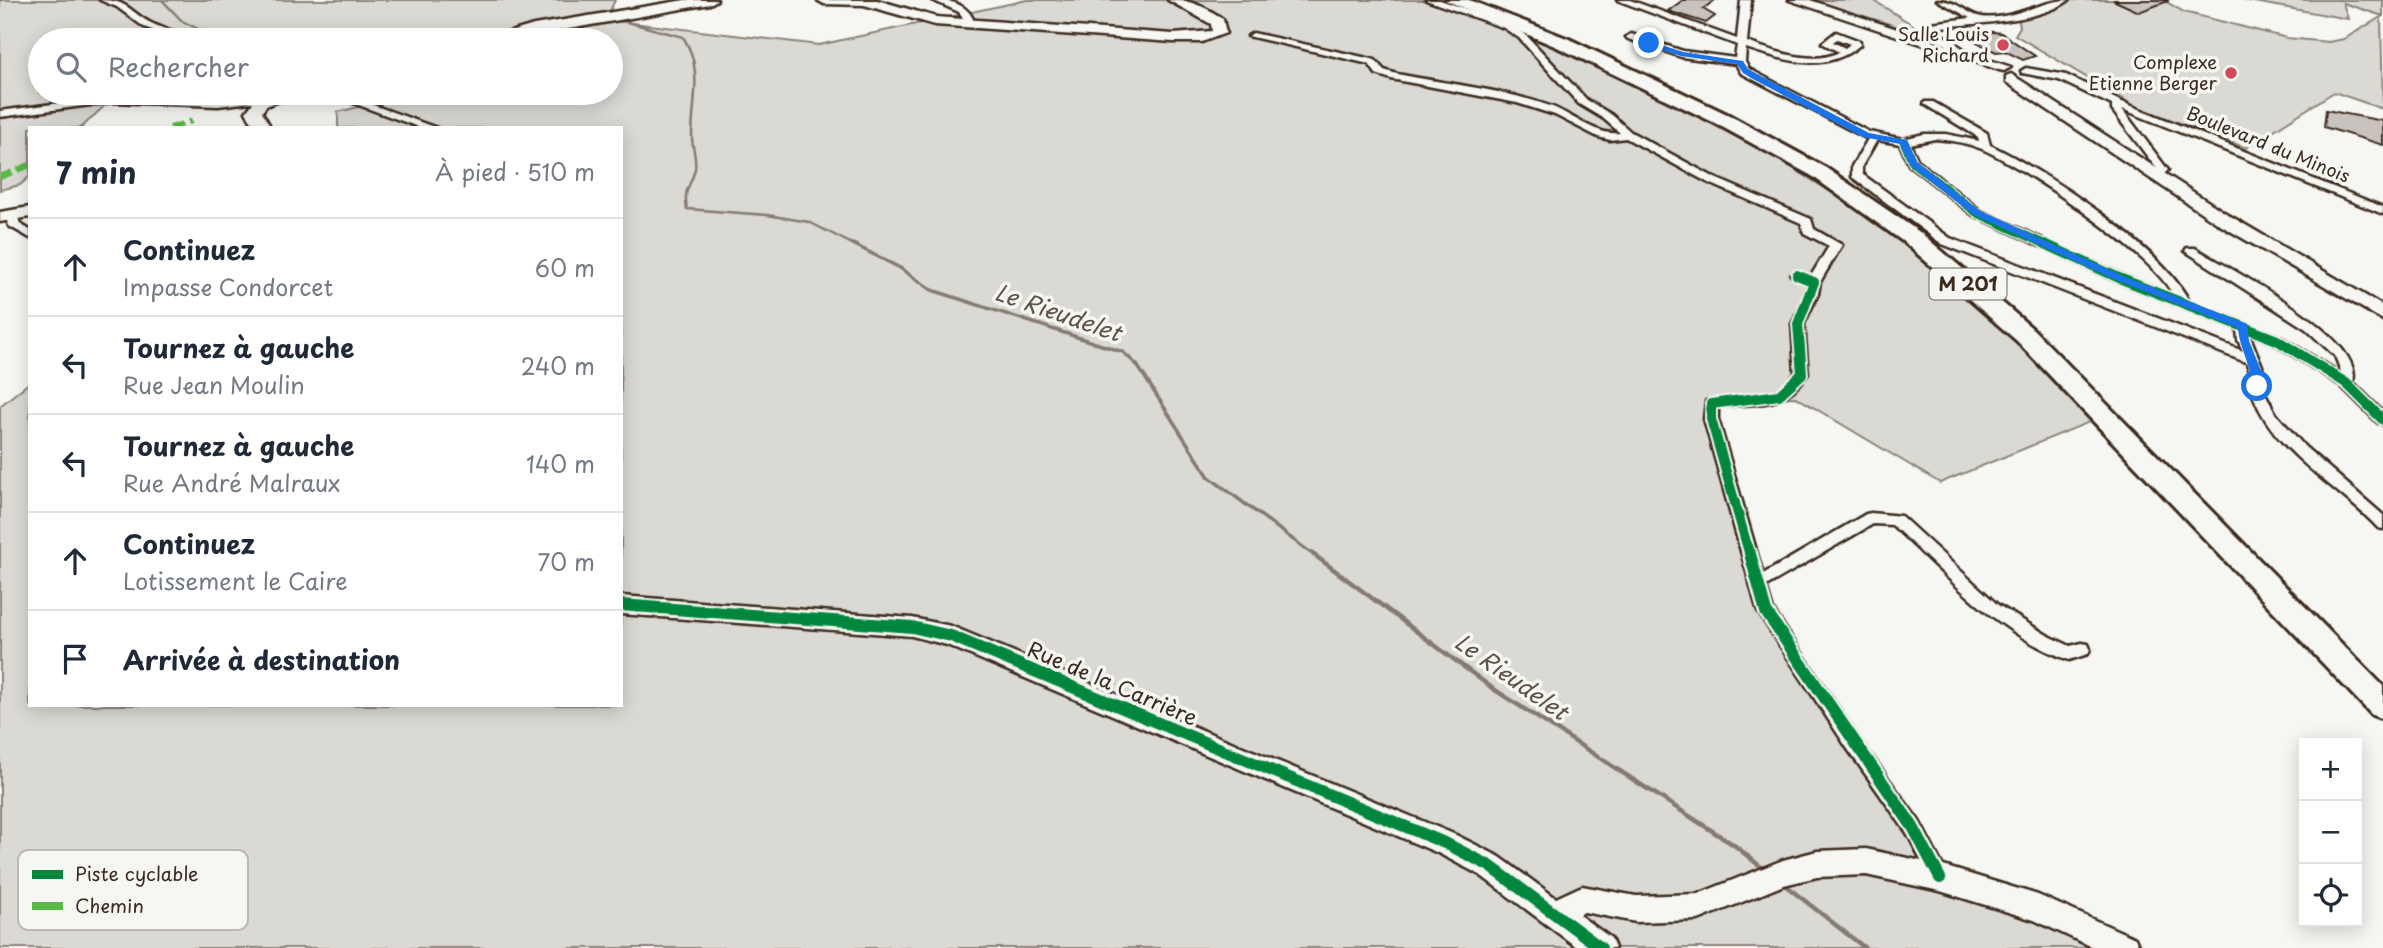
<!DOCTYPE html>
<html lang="fr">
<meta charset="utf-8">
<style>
:root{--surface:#fff;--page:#f6f6f7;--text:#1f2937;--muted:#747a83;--line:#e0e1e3}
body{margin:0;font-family:"Playpen Sans",sans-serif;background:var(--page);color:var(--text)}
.controls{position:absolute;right:21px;bottom:21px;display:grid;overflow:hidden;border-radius:0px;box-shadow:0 4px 18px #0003}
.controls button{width:63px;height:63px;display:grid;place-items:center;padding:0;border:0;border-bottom:2px solid var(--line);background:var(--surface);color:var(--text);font:35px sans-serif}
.stop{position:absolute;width:21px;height:21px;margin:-16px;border:5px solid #1a73e8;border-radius:50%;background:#fff}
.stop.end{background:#1a73e8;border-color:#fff;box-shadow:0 2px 7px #0008}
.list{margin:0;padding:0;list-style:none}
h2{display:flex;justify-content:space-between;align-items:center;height:91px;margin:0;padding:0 28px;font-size:30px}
h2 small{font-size:23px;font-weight:400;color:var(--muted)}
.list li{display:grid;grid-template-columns:46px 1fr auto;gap:21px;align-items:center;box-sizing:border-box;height:98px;padding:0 28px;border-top:2px solid var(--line)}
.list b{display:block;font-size:26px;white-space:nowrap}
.list p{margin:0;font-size:23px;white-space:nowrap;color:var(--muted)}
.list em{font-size:23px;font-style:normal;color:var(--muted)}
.icon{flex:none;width:38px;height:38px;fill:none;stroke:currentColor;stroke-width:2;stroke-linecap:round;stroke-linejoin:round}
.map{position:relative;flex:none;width:2383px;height:948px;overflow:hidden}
.search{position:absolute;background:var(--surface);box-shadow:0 4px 18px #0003;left:28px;top:28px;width:595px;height:77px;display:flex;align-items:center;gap:18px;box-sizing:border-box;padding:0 24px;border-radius:38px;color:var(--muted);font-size:26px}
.panel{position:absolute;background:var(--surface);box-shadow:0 4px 18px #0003;left:28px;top:126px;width:595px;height:581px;border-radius:0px}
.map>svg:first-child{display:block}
.green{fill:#dad9d3;stroke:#8a8278;stroke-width:2}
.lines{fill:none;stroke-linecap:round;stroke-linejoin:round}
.stream-far2{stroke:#857a71;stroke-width:2.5}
.stream-far1{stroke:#857a71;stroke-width:3.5}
.stream{stroke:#857a71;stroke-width:4.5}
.building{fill:#c8c3be;stroke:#3b2a1e;stroke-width:2}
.street-casing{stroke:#3b2a1e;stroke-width:5}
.secondary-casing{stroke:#3b2a1e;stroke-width:5}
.highway-casing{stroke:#3b2a1e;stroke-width:6}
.street{fill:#f6f6f2;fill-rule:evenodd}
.secondary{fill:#f6f6f2;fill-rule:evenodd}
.highway{fill:#f6f6f2;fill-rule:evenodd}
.quiet{stroke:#58b947;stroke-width:6;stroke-dasharray:13 6;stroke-linecap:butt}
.cycleway-far2-casing{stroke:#f6f6f2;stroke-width:11}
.cycleway-far1-casing{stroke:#f6f6f2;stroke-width:14}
.cycleway-casing{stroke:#f6f6f2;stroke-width:17}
.cycleway-far2{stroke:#00873e;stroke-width:8}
.cycleway-far1{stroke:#00873e;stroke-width:10}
.cycleway{stroke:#00873e;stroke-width:12}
.route{fill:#1a73e8}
.poi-dot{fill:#d1495b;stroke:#f6f6f2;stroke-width:2.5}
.labels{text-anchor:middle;stroke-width:7;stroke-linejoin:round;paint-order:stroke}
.far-poi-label{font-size:18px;fill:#3b2a1e;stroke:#f6f6f2;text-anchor:end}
.far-street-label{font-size:18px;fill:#3b2a1e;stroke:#f6f6f2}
.shield{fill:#f6f6f2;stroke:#73675e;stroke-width:2}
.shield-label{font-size:19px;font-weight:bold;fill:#3b2a1e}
.street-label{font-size:21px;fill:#3b2a1e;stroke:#f6f6f2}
.water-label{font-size:23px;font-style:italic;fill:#605248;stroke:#f6f6f2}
.key{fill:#f6f6f2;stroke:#beb9b2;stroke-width:2}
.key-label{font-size:19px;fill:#3b2a1e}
</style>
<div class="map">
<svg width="2383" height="948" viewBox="0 0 2383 948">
<rect width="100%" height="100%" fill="#f6f6f2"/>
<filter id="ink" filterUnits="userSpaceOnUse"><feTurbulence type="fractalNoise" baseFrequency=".0143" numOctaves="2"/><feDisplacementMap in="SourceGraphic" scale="14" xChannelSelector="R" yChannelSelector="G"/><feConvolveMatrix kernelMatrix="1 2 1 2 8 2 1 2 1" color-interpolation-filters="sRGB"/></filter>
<g filter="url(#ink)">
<g class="green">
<polygon points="0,0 615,0 610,11 473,40 40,40 40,93 118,93 81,128 30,128 30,176 20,185 0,190"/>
<polygon points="1027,0 1425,0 1555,47 1717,121 1873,218 1994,318 2092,421 1940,483 1796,397 1710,401 1766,614 1936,881 2099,948 0,948 0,406 30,382 30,705 621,705 621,128 338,128 338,112 414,93 611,93 611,40 510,40 607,20 819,45"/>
<polygon points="1811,0 1873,0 1916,27 1922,34"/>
<polygon points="2069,0 2163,0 2184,12 2287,38 2328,42 2344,39 2381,17 2383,109 2334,92 2246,148 2135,106 2015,35 2020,27 2018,16 2054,9"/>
<polygon points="2243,0 2383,0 2383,16 2343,3 2348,19"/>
</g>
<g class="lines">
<g class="stream-far2">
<polyline points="162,0 182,21 221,40"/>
<path d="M616,19L683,37C704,68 692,102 692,137C692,146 697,160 695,169C691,187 683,187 687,209L767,215L809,222L856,246"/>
<polyline points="479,40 501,35"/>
</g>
<polyline class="stream-far1" points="853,244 900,268 932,290 1123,352 1137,365 1209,477 1315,556"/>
<g class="stream">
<polyline points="1313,554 1492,688 1734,845 1766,871"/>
<polyline points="1781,882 1865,948"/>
</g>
</g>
<g class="building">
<polygon points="1683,0 1715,0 1703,9 1715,16 1706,23 1668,11"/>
<polygon points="2113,0 2168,0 2168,1 2139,12"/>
<polygon points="1985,31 2001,33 2035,56 2023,60 2005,51 1996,52 1975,41 1978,33"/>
<polygon points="2326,110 2383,121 2383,145 2324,127"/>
</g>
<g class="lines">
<g class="street-casing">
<g id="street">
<path d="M100,0C129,0 129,12 151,23C165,30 182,32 194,40H181L144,27L117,7Z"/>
<path d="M932,0C951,0 969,4 975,24L967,26L959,12Z"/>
<path d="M1426,0H1440L1510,24L1525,34L1587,100L1612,115L1631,132L1715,178L1811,219L1814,229L1842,245L1820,282L1818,294L1804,324L1808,374C1782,411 1758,402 1718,407V419L1763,574L1866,514L1871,513L1901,516L1998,605L2047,635L2070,646L2082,643L2088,644L2090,649L2088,654L2069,660C1998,635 1946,574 1892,525L1873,524L1766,586L1773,610L1859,738L1919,821L1949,878L1946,884L1940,887L1934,884L1907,833L1847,748L1758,612L1704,419L1706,401L1775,392L1785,386L1795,373L1792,324L1806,294L1808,284L1791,275L1797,271L1811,276L1829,246L1804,233L1801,223L1707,182L1626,138L1610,140L1598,137L1555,115L1517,103L1391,79L1376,74L1369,64L1248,36L1253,33L1372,59L1375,60L1384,70L1397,74C1448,84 1501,89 1550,106C1572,114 1596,136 1620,133L1604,119L1579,104L1519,38L1504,28Z"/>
<path d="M1617,0H1630L1737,39L1741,0H1751L1747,42C1773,51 1813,66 1839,52L1822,43L1836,32L1860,41V45C1825,74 1787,61 1746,48L1745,62L1749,69L1869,132L1903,139L1924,134H1946L1979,141L1978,137L1924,104L1925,102H1933L1987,133L1990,145C2044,170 2163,249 2189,301L2281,337L2342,374L2335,356L2306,329L2185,251L2187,248H2195C2229,269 2366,337 2353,382L2383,412V425L2378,423L2341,386L2273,343L2249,334L2262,366L2265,393L2276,414L2305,447L2383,515V529L2378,528C2338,485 2274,453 2253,395C2249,385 2250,373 2248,363L1942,244L1852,177V166L1868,139L1741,73L1736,64L1681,57L1628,39L1626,37L1631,34L1683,51L1735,58L1737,45ZM1837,39L1850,44L1845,48L1833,42ZM1935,139C1951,140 1967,143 1982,149C2024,167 2155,256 2173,295L2123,275L1981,211L1918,161L1910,144ZM1877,140L1900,144L1909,165L1973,215L2115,281L2237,329L2238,340L2243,351L1950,238L1862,174V166Z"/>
<path d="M1937,0C1957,0 1968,15 1982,17C2010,21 2043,0 2069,0C2040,23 1969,23 1932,28L1970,53V57L1967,58L1923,31V24L1970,18Z"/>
<polygon points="2026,68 2066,75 2122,102 2383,207 2383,214 2122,109 2168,170 2162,176 2154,176 2153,174 2157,169 2112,110 2112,105 2059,80 2022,73 2021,71"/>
<polygon points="326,93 340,93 437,128 421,128"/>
<polygon points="113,96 218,100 253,96 265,103 260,106 251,102 218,106 113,102 0,117 0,111"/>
<polygon points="11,211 17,214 20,224 30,230 30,238 9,226 5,214"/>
</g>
</g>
<g class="secondary-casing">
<g id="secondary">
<polygon points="685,0 717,0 710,4 506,40 483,40 534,25"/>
<path d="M817,0H877L936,17L1173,34L1212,31L1211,24L1168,0C1191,0 1205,6 1223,19L1226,33L1202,42H1173L935,25L864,5L824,4Z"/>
<polygon points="1789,0 1810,0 2011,67 2004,71 1999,70"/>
<polygon points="2011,74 2232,217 2383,306 2383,320 2220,225 2006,82 2006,76"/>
<polygon points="278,93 302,93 266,106 262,112 271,128 255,128 246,112 255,100"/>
<polygon points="30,207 30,217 0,222 0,212"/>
<polygon points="621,596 912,618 951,626 1456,835 1500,857 1556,898 1582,886 1636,896 1698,894 1783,860 1817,851 1866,849 1940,865 2038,895 2135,938 2139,948 2094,948 2034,920 1940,891 1866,875 1817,877 1784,885 1698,920 1636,922 1584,912 1579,915 1611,938 1615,948 1578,948 1480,875 1438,853 947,645 912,636 621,614"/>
</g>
</g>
<g class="highway-casing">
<polygon id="highway" points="1445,0 1469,0 1569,39 1727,114 1826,168 1921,233 2033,329 2383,686 2383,719 2372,715 2017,341 1905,243 1812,176 1713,122 1557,47"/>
</g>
<use href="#street" class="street"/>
<use href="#secondary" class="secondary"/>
<use href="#highway" class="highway"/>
<g class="quiet">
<polyline points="170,128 192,121"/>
<polyline points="0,177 30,165"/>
</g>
<g class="cycleway-far2-casing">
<polyline id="cycleway-far2" points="1904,142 1913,163 1977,213 2049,246"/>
</g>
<g class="cycleway-far1-casing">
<g id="cycleway-far1">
<polyline points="2045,244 2119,278 2277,340 2346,383 2383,420"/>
<polyline points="1750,556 1711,419 1711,404 1779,395 1802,374 1798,324 1814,282 1797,275"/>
</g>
</g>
<g class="cycleway-casing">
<g id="cycleway">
<polyline points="1750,554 1766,612 1913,827 1940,878"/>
<polyline points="621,605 912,627 951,636 1447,844 1490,866 1601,948"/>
</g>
</g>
<use href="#cycleway-far2" class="cycleway-far2"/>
<use href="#cycleway-far1" class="cycleway-far1"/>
<use href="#cycleway" class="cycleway"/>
</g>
</g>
<path class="route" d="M1649,41L1683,52L1743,61L1748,69L1759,75L1869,133L1907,140L1917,162L1980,211L2123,276L2247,324L2249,341L2262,373V386L2257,390L2251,386C2252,365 2239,348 2238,328L2116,280L1974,215L1910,165L1900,144L1863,137L1753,79L1743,73L1737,64L1681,56L1646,45Z"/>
<g class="poi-dot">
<circle cx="2003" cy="45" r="7"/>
<circle cx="2231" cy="73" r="7"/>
</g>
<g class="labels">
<g class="far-poi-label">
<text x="1989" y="41">Salle Louis<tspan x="1989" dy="21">Richard</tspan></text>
<text x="2217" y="69">Complexe<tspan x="2217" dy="21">Etienne Berger</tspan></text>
</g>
<g class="far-street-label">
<text transform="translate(2268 145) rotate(22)" y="6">Boulevard du Minois</text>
</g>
<rect class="shield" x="1929.5" y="268.5" width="77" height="31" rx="5"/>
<g class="shield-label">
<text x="1968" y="291">M 201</text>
</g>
<g class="street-label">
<text transform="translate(1112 684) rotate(23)" y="7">Rue de la Carrière</text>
</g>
<g class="water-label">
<text transform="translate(1058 313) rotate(19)" y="8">Le Rieudelet</text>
<text transform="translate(1511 677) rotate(35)" y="8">Le Rieudelet</text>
</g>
</g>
<rect x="18" y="850" width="230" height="80" rx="10" class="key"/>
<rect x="32" y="870" width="31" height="9" fill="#00873e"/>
<rect x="32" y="902" width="31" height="8" fill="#58b947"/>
<g class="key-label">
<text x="75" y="881">Piste cyclable</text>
<text x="75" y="913">Chemin</text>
</g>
</svg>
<div class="controls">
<button>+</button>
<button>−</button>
<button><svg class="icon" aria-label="locate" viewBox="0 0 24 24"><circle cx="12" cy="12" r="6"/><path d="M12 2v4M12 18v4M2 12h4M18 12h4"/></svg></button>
</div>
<div class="stop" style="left:2257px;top:386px"></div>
<div class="stop end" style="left:1649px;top:43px"></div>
<div class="search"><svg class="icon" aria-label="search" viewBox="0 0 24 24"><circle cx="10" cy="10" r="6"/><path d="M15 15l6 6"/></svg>Rechercher</div>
<section class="panel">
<h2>7 min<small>À pied · 510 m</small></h2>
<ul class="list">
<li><svg class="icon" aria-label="ahead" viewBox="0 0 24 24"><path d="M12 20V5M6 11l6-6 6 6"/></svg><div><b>Continuez</b><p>Impasse Condorcet</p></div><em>60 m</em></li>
<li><svg class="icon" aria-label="left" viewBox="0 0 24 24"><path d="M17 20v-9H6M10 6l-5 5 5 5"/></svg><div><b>Tournez à gauche</b><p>Rue Jean Moulin</p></div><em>240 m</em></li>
<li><svg class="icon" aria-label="left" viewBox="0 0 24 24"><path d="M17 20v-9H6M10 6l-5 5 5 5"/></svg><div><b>Tournez à gauche</b><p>Rue André Malraux</p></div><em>140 m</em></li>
<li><svg class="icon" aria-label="ahead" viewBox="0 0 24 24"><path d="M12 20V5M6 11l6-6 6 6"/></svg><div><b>Continuez</b><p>Lotissement le Caire</p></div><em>70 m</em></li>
<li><svg class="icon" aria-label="arrive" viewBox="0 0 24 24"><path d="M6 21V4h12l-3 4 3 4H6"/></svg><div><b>Arrivée à destination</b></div></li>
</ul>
</section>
</div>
